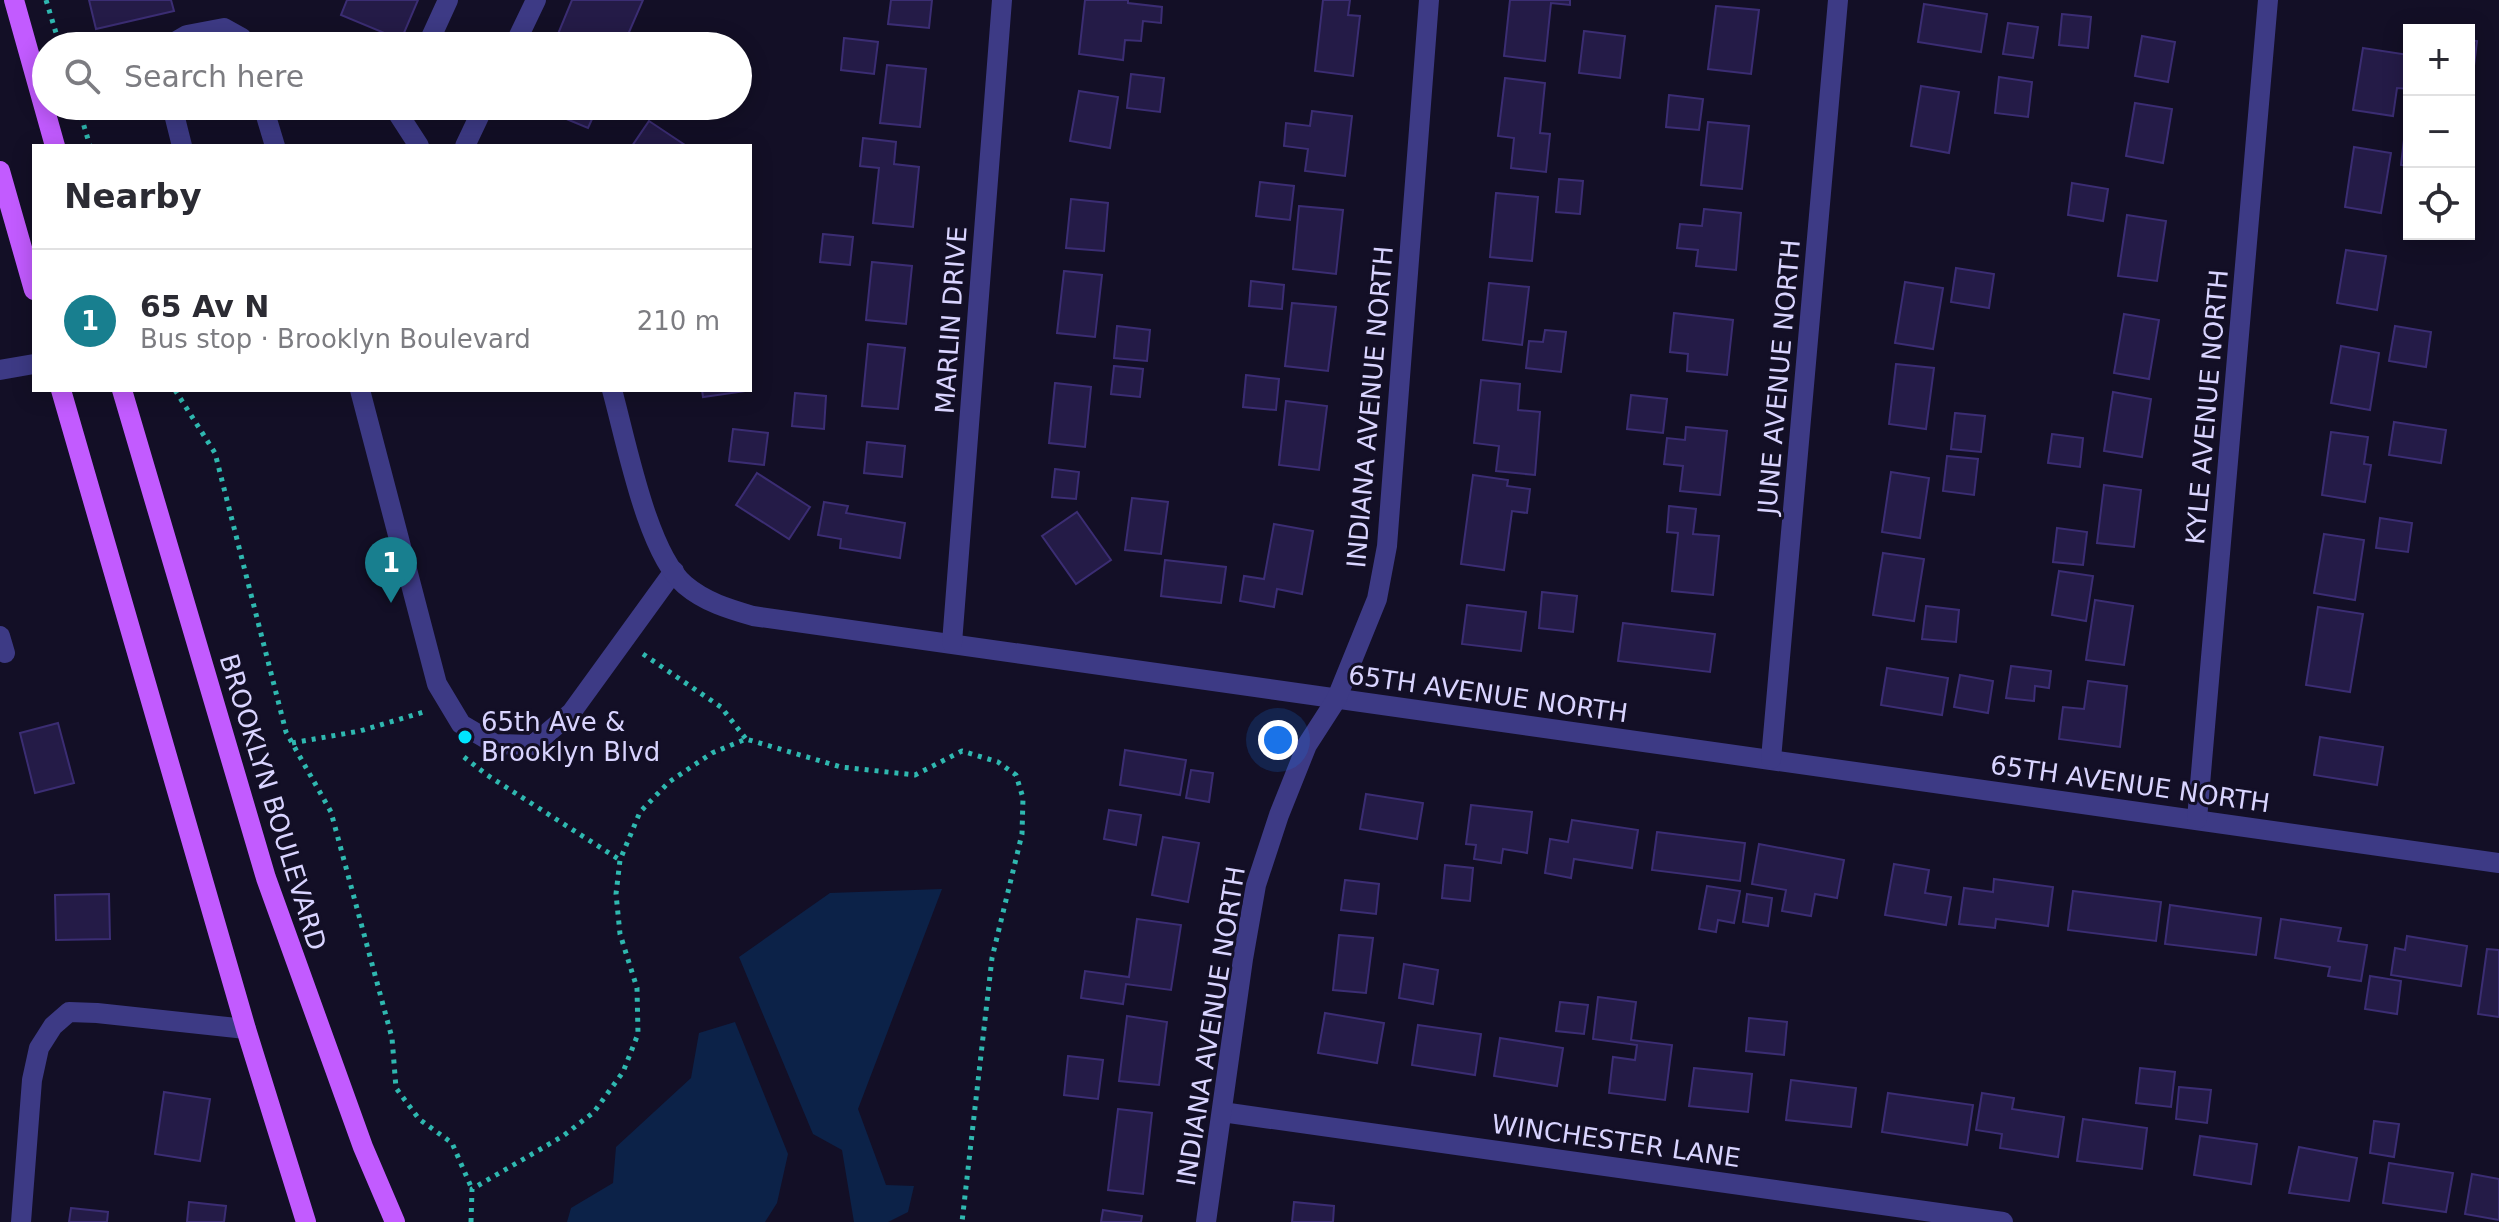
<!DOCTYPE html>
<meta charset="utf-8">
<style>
:root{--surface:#fff;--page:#f2f2f3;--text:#2b2b33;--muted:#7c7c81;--line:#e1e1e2;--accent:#187f8f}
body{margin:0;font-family:"DejaVu Sans",sans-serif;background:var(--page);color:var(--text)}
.controls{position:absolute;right:24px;top:24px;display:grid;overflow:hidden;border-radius:0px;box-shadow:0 4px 20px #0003}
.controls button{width:72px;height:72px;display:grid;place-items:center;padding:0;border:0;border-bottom:2px solid var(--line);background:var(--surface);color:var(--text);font:40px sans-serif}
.you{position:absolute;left:1278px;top:740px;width:28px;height:28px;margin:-20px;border:6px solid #fff;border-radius:50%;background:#1a73e8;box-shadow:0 0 0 12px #1a73e833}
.badge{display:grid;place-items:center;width:52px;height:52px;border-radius:50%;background:var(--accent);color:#fff;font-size:26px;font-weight:700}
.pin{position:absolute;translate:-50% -66px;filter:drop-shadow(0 2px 4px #0008)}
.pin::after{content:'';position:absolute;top:42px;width:28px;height:24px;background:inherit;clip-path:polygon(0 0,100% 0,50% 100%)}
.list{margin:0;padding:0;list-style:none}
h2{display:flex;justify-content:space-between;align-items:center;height:104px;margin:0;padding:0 32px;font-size:34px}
h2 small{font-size:26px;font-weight:400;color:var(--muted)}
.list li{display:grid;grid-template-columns:52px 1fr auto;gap:24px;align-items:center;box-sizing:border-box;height:144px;padding:0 32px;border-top:2px solid var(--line)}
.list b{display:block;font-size:30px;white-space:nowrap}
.list p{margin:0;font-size:26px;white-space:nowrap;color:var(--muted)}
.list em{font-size:26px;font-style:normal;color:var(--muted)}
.icon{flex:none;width:44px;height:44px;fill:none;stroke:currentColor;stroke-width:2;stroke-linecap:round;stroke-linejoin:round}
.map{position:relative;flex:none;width:2499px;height:1222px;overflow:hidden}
.search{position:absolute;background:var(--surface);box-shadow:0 4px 20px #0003;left:32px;top:32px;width:720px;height:88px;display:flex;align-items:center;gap:20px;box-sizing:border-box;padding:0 28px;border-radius:44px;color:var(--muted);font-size:30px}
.panel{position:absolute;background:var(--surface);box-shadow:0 4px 20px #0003;left:32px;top:144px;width:720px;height:248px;border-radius:0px}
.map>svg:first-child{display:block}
.water{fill:#0c2248}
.building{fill:#241b47;stroke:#3b2d73;stroke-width:2}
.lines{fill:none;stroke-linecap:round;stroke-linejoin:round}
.path{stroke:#2fb8b0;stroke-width:5;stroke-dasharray:4 6;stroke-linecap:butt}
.minor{stroke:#3d3a85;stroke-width:20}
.major{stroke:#c25bff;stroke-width:20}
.poi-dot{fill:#00e5ff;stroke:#130f26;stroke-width:3}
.labels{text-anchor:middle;stroke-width:6;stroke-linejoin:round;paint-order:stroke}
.street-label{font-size:26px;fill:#d9d4ff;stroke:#130f26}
.poi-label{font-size:26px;fill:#d9d4ff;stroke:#130f26;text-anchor:start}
</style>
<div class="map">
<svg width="2499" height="1222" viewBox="0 0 2499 1222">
<rect width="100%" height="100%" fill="#130f26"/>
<g class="water">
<polygon points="942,889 858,1109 886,1185 914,1186 908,1212 888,1222 854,1222 842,1150 813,1134 739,957 830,893"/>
<polygon points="735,1022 788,1154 777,1203 765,1222 567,1222 571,1208 613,1183 616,1147 691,1078 699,1033"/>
</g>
<g class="building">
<polygon points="89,0 171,0 174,11 96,29"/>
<polygon points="347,0 418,0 401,40 341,15"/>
<polygon points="572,0 643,0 623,46 553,46"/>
<polygon points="891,0 932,0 929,28 888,24"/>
<polygon points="1085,0 1128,0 1128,3 1162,7 1161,23 1143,21 1141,41 1125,40 1123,60 1079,54"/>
<polygon points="1323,0 1350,0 1348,15 1360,16 1353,76 1315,71"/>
<polygon points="1510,0 1570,0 1570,5 1551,3 1545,61 1504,56"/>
<polygon points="1924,4 1987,14 1981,52 1918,42"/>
<polygon points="1716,6 1759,10 1751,74 1708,69"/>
<polygon points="2062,14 2091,17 2088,48 2059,45"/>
<polygon points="2008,23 2038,27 2033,58 2003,54"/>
<polygon points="1584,31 1625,36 1620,78 1579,73"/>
<polygon points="2142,36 2175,42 2168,82 2135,76"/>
<polygon points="844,38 878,42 874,74 841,70"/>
<polygon points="2469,40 2477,41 2473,74 2469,73"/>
<polygon points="2363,48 2409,55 2409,89 2397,88 2393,116 2353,110"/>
<polygon points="887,65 926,69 920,127 880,123"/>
<polygon points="1131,74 1164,78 1160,112 1127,108"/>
<polygon points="1999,77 2032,82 2028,117 1995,113"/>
<polygon points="1505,78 1545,83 1540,133 1550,134 1546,172 1511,168 1514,138 1498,136"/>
<polygon points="1921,86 1959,92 1949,153 1911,146"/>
<polygon points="1079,91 1118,97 1110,148 1070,141"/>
<polygon points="1669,95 1703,99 1699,130 1666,127"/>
<polygon points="2135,103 2172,109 2163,163 2126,156"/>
<polygon points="535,106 598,106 588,128"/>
<polygon points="1312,111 1352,116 1345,176 1305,171 1308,149 1284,146 1286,123 1310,126"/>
<polygon points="649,121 685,145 685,146 632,146"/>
<polygon points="1708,122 1749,126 1742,189 1701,185"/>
<polygon points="2405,131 2409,131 2409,166 2401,165"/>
<polygon points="863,138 896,142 894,164 919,167 913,227 873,223 879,168 860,166"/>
<polygon points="2354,147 2391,153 2381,213 2345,207"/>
<polygon points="1559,179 1583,181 1580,214 1556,212"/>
<polygon points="1260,182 1294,186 1290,220 1256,216"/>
<polygon points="2072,183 2108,189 2103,221 2068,215"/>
<polygon points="1496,193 1538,197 1532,261 1490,257"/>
<polygon points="1071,199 1108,203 1104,251 1066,248"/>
<polygon points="1299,206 1343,210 1336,274 1293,269"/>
<polygon points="1704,209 1741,213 1736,270 1696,266 1698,250 1677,248 1680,224 1702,226"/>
<polygon points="2127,215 2166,221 2157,281 2118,276"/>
<polygon points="823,234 853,237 850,265 820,262"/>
<polygon points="2346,250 2386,256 2377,310 2337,303"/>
<polygon points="872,262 912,266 906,324 866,320"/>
<polygon points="1956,268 1994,274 1989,308 1951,302"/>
<polygon points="1064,271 1102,275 1095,337 1057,333"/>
<polygon points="1251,281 1284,285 1282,309 1249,306"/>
<polygon points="1905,282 1943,288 1933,349 1895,343"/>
<polygon points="1489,283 1529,287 1522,345 1483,340"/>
<polygon points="1292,303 1336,307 1328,371 1285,366"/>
<polygon points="1674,313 1733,320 1727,375 1687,371 1688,354 1670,352"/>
<polygon points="2124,314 2159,320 2149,379 2114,373"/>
<polygon points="1117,326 1150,330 1147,361 1114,358"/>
<polygon points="2395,326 2431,332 2426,367 2389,361"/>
<polygon points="1545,330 1566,332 1561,372 1526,368 1529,341 1543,342"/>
<polygon points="868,344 905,348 898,409 862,406"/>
<polygon points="2341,346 2379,353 2370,410 2331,403"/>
<polygon points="1896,364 1934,368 1926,429 1889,424"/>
<polygon points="1114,366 1143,369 1140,397 1111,394"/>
<polygon points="1246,375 1279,379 1276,410 1243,407"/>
<polygon points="1481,380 1520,384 1518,410 1540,412 1535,475 1496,471 1499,446 1474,443"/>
<polygon points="1055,383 1091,387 1085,447 1049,443"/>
<polygon points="702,390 746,390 746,391 703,397"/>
<polygon points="2113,392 2151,399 2142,457 2104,451"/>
<polygon points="795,393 826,396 824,429 792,426"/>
<polygon points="1631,395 1667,399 1663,433 1627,429"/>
<polygon points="1286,401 1327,406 1319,470 1279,465"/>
<polygon points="1955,413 1985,416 1981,452 1951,449"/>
<polygon points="2394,422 2446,430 2441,463 2389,455"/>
<polygon points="1686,427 1727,431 1720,495 1680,491 1683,466 1664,464 1667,438 1685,440"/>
<polygon points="733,429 768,433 764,465 729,461"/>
<polygon points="2331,432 2368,437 2364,464 2371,465 2365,502 2322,495"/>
<polygon points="2052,434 2083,438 2080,467 2048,463"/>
<polygon points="867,442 905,446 902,477 864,473"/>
<polygon points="1947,456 1978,459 1974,495 1943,491"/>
<polygon points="1055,469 1079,472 1076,499 1052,497"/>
<polygon points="1891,472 1929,478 1920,538 1882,532"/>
<polygon points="757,473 810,507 789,539 736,505"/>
<polygon points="1473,475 1508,480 1507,486 1530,489 1527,513 1512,511 1504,570 1461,564"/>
<polygon points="2104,485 2141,490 2134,547 2097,543"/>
<polygon points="1132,498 1168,502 1161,554 1125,550"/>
<polygon points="824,502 848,506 846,513 905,523 900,558 840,548 841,539 818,535"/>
<polygon points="1669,506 1696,509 1693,534 1719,536 1713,595 1672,591 1678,533 1667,532"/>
<polygon points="1077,512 1111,560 1076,584 1042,536"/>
<polygon points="2380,518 2412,523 2408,552 2376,548"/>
<polygon points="1274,524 1313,531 1302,594 1277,589 1274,607 1240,601 1244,576 1264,579"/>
<polygon points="2057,528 2087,532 2083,565 2053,562"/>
<polygon points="2324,534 2364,540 2355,600 2314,593"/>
<polygon points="1883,553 1924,559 1914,621 1873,615"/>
<polygon points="1165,560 1226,567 1221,603 1161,596"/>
<polygon points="2059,571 2093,576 2086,621 2052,615"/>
<polygon points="1542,592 1577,596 1573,632 1539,628"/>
<polygon points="2095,600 2133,606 2124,665 2086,660"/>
<polygon points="1467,605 1526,612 1521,651 1462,644"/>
<polygon points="1926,606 1959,610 1956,642 1922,639"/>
<polygon points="2318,607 2363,614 2350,692 2306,685"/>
<polygon points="1623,623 1715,634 1710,672 1618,661"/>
<polygon points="2011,666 2051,671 2049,688 2035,686 2034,701 2006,698"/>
<polygon points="1887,668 1948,678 1942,715 1881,705"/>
<polygon points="1960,675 1993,681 1988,713 1954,707"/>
<polygon points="2088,681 2127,686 2120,747 2059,739 2063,707 2084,709"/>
<polygon points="58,723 74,783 35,793 20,733"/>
<polygon points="2320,737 2383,747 2377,785 2314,775"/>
<polygon points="1125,750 1186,760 1180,795 1120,785"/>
<polygon points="1191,770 1213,773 1209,802 1186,798"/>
<polygon points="1366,794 1423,803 1417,839 1360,829"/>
<polygon points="1471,805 1532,812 1527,853 1503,849 1501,863 1474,859 1476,845 1466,844"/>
<polygon points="1109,810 1141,815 1136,845 1104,839"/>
<polygon points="1572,820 1638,830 1632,868 1574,859 1571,878 1545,873 1550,839 1568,842"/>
<polygon points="1657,832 1745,843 1740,881 1652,870"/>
<polygon points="1163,837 1199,843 1188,902 1152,895"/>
<polygon points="1759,844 1844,860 1837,898 1815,894 1811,916 1782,911 1786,890 1752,884"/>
<polygon points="1894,864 1929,870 1925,893 1951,897 1946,925 1885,915"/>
<polygon points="1445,865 1473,868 1470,901 1442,898"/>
<polygon points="1994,879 2053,887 2048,926 1996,919 1995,928 1959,924 1964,888 1993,892"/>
<polygon points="1345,880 1379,884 1376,914 1341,910"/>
<polygon points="1707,886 1740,891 1734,923 1718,920 1716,932 1699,929"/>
<polygon points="2073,891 2161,902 2156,941 2068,930"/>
<polygon points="109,894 110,939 56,940 55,895"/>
<polygon points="1747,894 1772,898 1768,926 1743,922"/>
<polygon points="2170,905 2261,918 2256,955 2165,944"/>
<polygon points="1137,919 1181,925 1171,990 1126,984 1123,1004 1081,998 1085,971 1129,977"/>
<polygon points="2281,919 2341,928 2338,941 2367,945 2361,981 2328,976 2330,967 2275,958"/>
<polygon points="1339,935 1373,938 1366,993 1333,990"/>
<polygon points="2407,936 2467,946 2461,986 2391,975 2395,948 2405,950"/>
<polygon points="2487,949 2499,950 2499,1017 2478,1014"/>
<polygon points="1404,964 1438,970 1433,1004 1399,998"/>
<polygon points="2370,976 2401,981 2397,1014 2365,1009"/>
<polygon points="1598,997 1636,1002 1631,1040 1672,1045 1665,1100 1609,1093 1613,1057 1635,1060 1637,1045 1593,1039"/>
<polygon points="1560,1002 1588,1005 1584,1034 1556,1031"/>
<polygon points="1325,1013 1384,1023 1377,1063 1318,1053"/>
<polygon points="1127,1016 1167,1022 1159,1085 1119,1081"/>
<polygon points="1749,1018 1787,1022 1784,1055 1746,1051"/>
<polygon points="1418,1025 1481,1034 1475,1075 1412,1065"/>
<polygon points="1500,1038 1563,1048 1557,1086 1494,1076"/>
<polygon points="1068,1056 1103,1060 1098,1099 1064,1095"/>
<polygon points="1694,1068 1752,1074 1748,1112 1689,1106"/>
<polygon points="2140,1068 2175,1072 2171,1107 2136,1103"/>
<polygon points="1791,1080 1856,1088 1851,1127 1786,1120"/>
<polygon points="2179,1087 2211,1090 2207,1123 2176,1119"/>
<polygon points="164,1092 210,1099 200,1161 155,1154"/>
<polygon points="1888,1093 1973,1105 1967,1145 1882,1132"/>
<polygon points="1982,1093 2014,1098 2012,1109 2064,1117 2058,1157 2000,1148 2002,1134 1976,1130"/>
<polygon points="1118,1109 1152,1113 1143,1194 1108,1190"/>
<polygon points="2083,1119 2147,1128 2142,1169 2077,1161"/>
<polygon points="2374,1121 2399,1124 2394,1157 2370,1153"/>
<polygon points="2200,1136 2257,1144 2251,1184 2194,1175"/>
<polygon points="2299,1147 2357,1158 2349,1201 2289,1193"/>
<polygon points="2389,1163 2453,1173 2446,1212 2383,1203"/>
<polygon points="2472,1174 2499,1179 2499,1220 2465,1214"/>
<polygon points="189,1202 226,1206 224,1222 187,1222"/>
<polygon points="1294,1202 1334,1206 1333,1222 1292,1222"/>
<polygon points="71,1208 108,1212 107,1222 69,1222"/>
<polygon points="1103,1210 1142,1216 1141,1222 1101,1222"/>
</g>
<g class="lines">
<g class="path">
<polyline points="46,0 60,46"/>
<polyline points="78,106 90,146"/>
<polyline points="175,390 215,453 286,732 331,812 392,1038 396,1088 419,1119 452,1143 472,1189"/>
<polyline points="643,654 721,707 746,739"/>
<polyline points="292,743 360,731 427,711"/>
<polyline points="464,757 487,775 620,860"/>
<polyline points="471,1222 472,1189 563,1136 594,1112 623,1072 638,1034 637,988 620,934 616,894 620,860 640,812 669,782 712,753 746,739 841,767 915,775 962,751 998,762 1016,775 1023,798 1022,834 992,958 962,1222"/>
</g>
<g class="minor">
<polyline points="168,46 187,35 224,28 242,38 245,46"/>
<polyline points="427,46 448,0"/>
<polyline points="514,46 536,0"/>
<polyline points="172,106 182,146"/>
<polyline points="263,106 275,146"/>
<polyline points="400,106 397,112 419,146"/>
<polyline points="465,146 484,106"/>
<polyline points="0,370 34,364"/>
<polyline points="360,390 437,684 461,724 495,744 533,745 571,713 674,571"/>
<path d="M612,390C626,440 647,553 685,585C705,602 729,609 753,616L2499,863"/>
<polyline points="0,636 5,653"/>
<polyline points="952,643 1002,0"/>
<polyline points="1771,759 1838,0"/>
<polyline points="2197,819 2268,0"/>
<polyline points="1222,1112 2003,1222"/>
<polyline points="21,1222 32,1080 39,1048 53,1026 69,1012 97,1013 246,1029"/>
<polyline points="1206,1222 1243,959 1256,885 1279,815 1307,745 1336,700 1377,599 1387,546 1429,0"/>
</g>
<g class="major">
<polyline points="14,0 55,146"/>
<polyline points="0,171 34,290"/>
<polyline points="61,390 246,1029 306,1222"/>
<polyline points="122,390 266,878 363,1147 395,1222"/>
</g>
</g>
<circle class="poi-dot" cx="465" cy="737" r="8"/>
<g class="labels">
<g class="street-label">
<text transform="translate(951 320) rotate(-86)" y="9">MARLIN DRIVE</text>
<text transform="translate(1779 377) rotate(-85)" y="9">JUNE AVENUE NORTH</text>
<text transform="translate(1370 407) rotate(-85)" y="9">INDIANA AVENUE NORTH</text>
<text transform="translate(2207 407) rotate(-85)" y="9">KYLE AVENUE NORTH</text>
<text transform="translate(1488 694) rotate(8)" y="9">65TH AVENUE NORTH</text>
<text transform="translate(2130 784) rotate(8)" y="9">65TH AVENUE NORTH</text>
<text transform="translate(273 802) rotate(73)" y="9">BROOKLYN BOULEVARD</text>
<text transform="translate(1211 1026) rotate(-81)" y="9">INDIANA AVENUE NORTH</text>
<text transform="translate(1616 1141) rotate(8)" y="9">WINCHESTER LANE</text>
</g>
<g class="poi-label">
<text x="481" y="731">65th Ave &amp;<tspan x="481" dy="30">Brooklyn Blvd</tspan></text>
</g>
</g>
</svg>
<div class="controls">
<button>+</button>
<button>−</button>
<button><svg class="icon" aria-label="locate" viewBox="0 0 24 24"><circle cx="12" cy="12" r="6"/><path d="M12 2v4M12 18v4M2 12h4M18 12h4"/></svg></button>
</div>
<div class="you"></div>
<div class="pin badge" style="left:391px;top:603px">1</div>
<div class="search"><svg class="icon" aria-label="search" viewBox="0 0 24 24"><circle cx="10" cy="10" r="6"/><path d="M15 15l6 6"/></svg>Search here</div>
<section class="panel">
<h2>Nearby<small></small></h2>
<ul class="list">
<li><span class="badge">1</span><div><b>65 Av N</b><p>Bus stop · Brooklyn Boulevard</p></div><em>210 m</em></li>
</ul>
</section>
</div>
